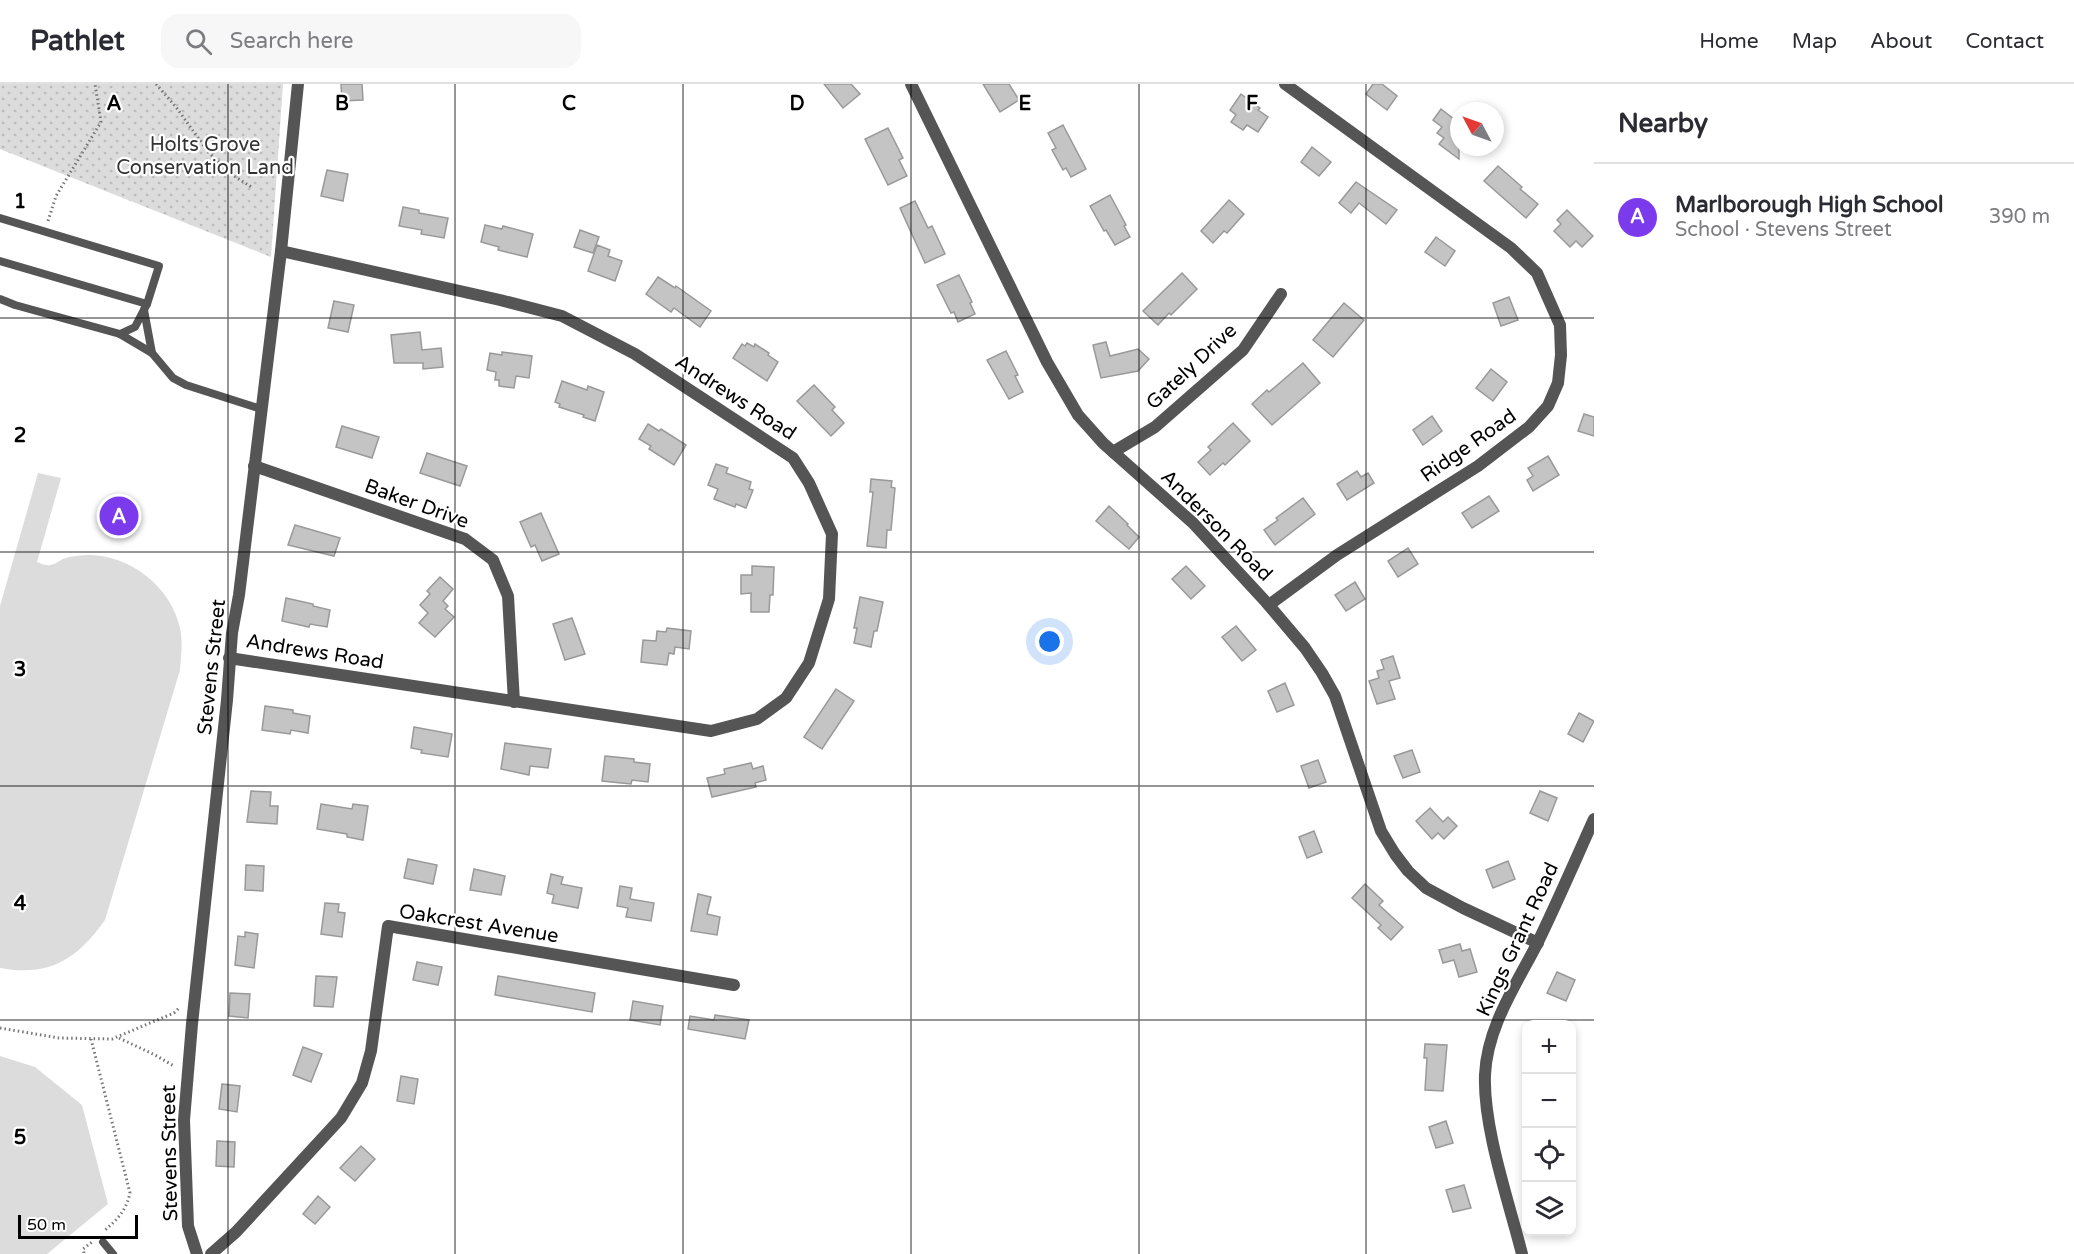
<!DOCTYPE html>
<meta charset="utf-8">
<style>
:root{--surface:#fff;--page:#f7f7f7;--text:#2b2b33;--muted:#7c7c81;--line:#e1e1e2;--accent:#7c3aed}
body{margin:0;font-family:"Varela Round",sans-serif;background:var(--page);color:var(--text)}
.controls{position:absolute;right:18px;bottom:18px;display:grid;overflow:hidden;border-radius:12px;box-shadow:0 3px 9px #0003}
.controls button{width:54px;height:54px;display:grid;place-items:center;padding:0;border:0;border-bottom:2px solid var(--line);background:var(--surface);color:var(--text);font:30px sans-serif}
.compass{position:absolute;left:1450px;top:18px;width:54px;height:54px;border-radius:50%;background:var(--surface);box-shadow:0 3px 9px #0003;rotate:311deg}
.scale{position:absolute;left:18px;bottom:15px;width:120px;box-sizing:border-box;padding-left:6px;border:3px solid #000;border-top:0;font-size:16px;line-height:21px;white-space:nowrap;color:#000;-webkit-text-stroke:4px #fff;paint-order:stroke}
.you{position:absolute;left:1050px;top:558px;width:21px;height:21px;margin:-15px;border:4px solid #fff;border-radius:50%;background:#1a73e8;box-shadow:0 0 0 9px #1a73e833}
.badge{display:grid;place-items:center;width:39px;height:39px;border-radius:50%;background:var(--accent);color:#fff;font-size:20px;font-weight:700}
.pin{position:absolute;translate:-50% -50%;border:3px solid #fff;box-shadow:0 2px 6px #0006}
.list{margin:0;padding:0;list-style:none}
h2{display:flex;justify-content:space-between;align-items:center;height:78px;margin:0;padding:0 24px;font-size:26px}
h2 small{font-size:20px;font-weight:400;color:var(--muted)}
.list li{display:grid;grid-template-columns:39px 1fr auto;gap:18px;align-items:center;box-sizing:border-box;height:108px;padding:0 24px;border-top:2px solid var(--line)}
.list b{display:block;font-size:22px;white-space:nowrap}
.list p{margin:0;font-size:20px;white-space:nowrap;color:var(--muted)}
.list em{font-size:20px;font-style:normal;color:var(--muted)}
.icon{flex:none;width:33px;height:33px;fill:none;stroke:currentColor;stroke-width:2;stroke-linecap:round;stroke-linejoin:round}
.map{position:relative;flex:none;width:1594px;height:1170px;overflow:hidden}
header{display:flex;align-items:center;gap:36px;box-sizing:border-box;height:84px;padding:0 30px;background:var(--surface);border-bottom:2px solid var(--line)}
header strong{font-size:28px}
nav{display:flex;gap:33px;margin-inline-start:auto;font-size:21px}
.search{width:420px;height:54px;background:var(--page);display:flex;align-items:center;gap:15px;box-sizing:border-box;padding:0 21px;border-radius:18px;color:var(--muted);font-size:22px}
main{display:flex}
aside{flex:1;background:var(--surface)}
.map>svg:first-child{display:block}
.park{fill:url(#park-dots)}
.garden{fill:#dcdcdc}
.building{fill:#c4c4c4;stroke:#999;stroke-width:1.5}
.lines{fill:none;stroke-linecap:round;stroke-linejoin:round}
.path{stroke:#777;stroke-width:3;stroke-dasharray:1.5 3;stroke-linecap:butt}
.service{stroke:#555;stroke-width:8}
.minor{stroke:#555;stroke-width:12}
.tertiary{stroke:#555;stroke-width:12}
.grid{fill:none;stroke:#000;stroke-width:1.5;stroke-opacity:0.55}
.labels{text-anchor:middle;stroke-width:4.5;stroke-linejoin:round;paint-order:stroke}
.park-label{font-size:20px;fill:#333;stroke:#fff}
.street-label{font-size:20px;fill:#000;stroke:#fff}
.grid-label{font-size:20px;text-anchor:middle;font-weight:bold;fill:#000;stroke:#fff;stroke-width:4.5;stroke-linejoin:round;paint-order:stroke}
</style>
<header>
<strong>Pathlet</strong>
<div class="search"><svg class="icon" aria-label="search" viewBox="0 0 24 24"><circle cx="10" cy="10" r="6"/><path d="M15 15l6 6"/></svg>Search here</div>
<nav><a>Home</a><a>Map</a><a>About</a><a>Contact</a></nav>
</header>
<main>
<div class="map">
<svg width="1594" height="1170" viewBox="0 0 1594 1170">
<defs>
<pattern id="park-dots" width="8" height="8" patternUnits="userSpaceOnUse" patternTransform="scale(1.5)"><rect width="8" height="8" fill="#dcdcdc"/><path d="M2 2h.1M6 6h.1" fill="none" stroke="#bbb" stroke-width="1.8" stroke-linecap="round"/></pattern>
</defs>
<rect width="100%" height="100%" fill="#fff"/>
<polygon class="park" points="0,0 283,0 271,173 0,65"/>
<g class="garden">
<path d="M38,389L61,394L37,478C40,479 46,482 50,481C54,481 59,477 63,475C70,472 82,471 90,471C131,472 171,503 180,544C183,558 181,572 180,586L105,836C77,875 50,893 0,884V522Z"/>
<polygon points="0,972 35,983 82,1021 108,1120 47,1170 0,1170"/>
</g>
<g class="building">
<polygon points="341,0 362,0 363,16 342,17"/>
<polygon points="824,0 851,0 860,10 843,24"/>
<polygon points="983,0 1009,0 1019,16 1000,28"/>
<polygon points="1373,0 1382,0 1397,12 1387,26 1366,10"/>
<polygon points="1241,10 1260,24 1258,26 1268,33 1258,48 1247,41 1243,46 1231,38 1236,31 1230,26"/>
<polygon points="1441,25 1459,39 1453,48 1459,53 1459,75 1439,60 1444,54 1437,49 1442,43 1433,36"/>
<polygon points="1063,41 1086,85 1071,93 1066,84 1063,86 1052,66 1056,64 1048,49"/>
<polygon points="888,44 903,74 899,76 907,92 888,101 865,55"/>
<polygon points="1312,63 1331,78 1319,92 1301,78"/>
<polygon points="1498,82 1522,103 1520,105 1538,120 1526,134 1484,97"/>
<polygon points="327,86 348,90 343,117 321,112"/>
<polygon points="1356,98 1397,126 1386,140 1359,119 1351,129 1339,119"/>
<polygon points="1110,111 1126,141 1124,142 1130,153 1115,161 1106,146 1104,147 1090,122"/>
<polygon points="1229,116 1244,130 1227,149 1224,147 1213,159 1201,147"/>
<polygon points="915,117 928,144 932,142 945,170 925,179 900,124"/>
<polygon points="403,123 419,126 419,129 448,134 444,154 421,150 422,146 399,142"/>
<polygon points="1567,126 1593,152 1582,163 1576,157 1570,163 1554,147 1561,140 1557,136"/>
<polygon points="485,141 502,145 503,142 533,150 527,173 498,166 499,163 481,158"/>
<polygon points="580,146 599,153 593,169 574,163"/>
<polygon points="1436,153 1455,167 1445,182 1425,168"/>
<polygon points="597,161 610,166 608,172 622,177 615,197 588,187"/>
<polygon points="1182,189 1197,205 1171,231 1169,229 1158,241 1143,227"/>
<polygon points="959,191 972,218 970,219 975,230 958,238 954,228 951,229 937,201"/>
<polygon points="658,193 675,204 676,202 711,227 700,243 674,224 671,228 646,210"/>
<polygon points="1509,213 1518,236 1501,242 1493,219"/>
<polygon points="334,217 354,221 348,248 328,244"/>
<polygon points="1344,219 1364,236 1333,273 1313,256"/>
<polygon points="420,248 422,266 441,264 443,283 423,285 423,279 394,279 391,251"/>
<polygon points="1106,258 1110,272 1138,265 1149,275 1138,287 1101,294 1093,261"/>
<polygon points="747,259 754,263 755,260 769,269 768,271 778,278 767,297 733,274 742,260 745,262"/>
<polygon points="1006,267 1018,291 1015,292 1023,308 1009,315 987,276"/>
<polygon points="502,268 532,272 529,294 516,292 514,304 499,302 499,296 495,296 496,288 487,286 490,269 502,271"/>
<polygon points="1303,279 1320,299 1272,341 1252,320 1267,306 1269,308"/>
<polygon points="1491,285 1507,298 1493,317 1476,304"/>
<polygon points="562,297 587,306 588,302 604,308 595,337 583,333 584,331 559,323 560,320 555,318"/>
<polygon points="814,301 835,323 832,326 844,339 831,352 797,317"/>
<polygon points="1584,330 1594,333 1594,352 1578,347"/>
<polygon points="1432,332 1442,347 1423,361 1413,346"/>
<polygon points="1233,339 1250,357 1225,381 1223,379 1210,391 1198,378 1211,366 1208,363"/>
<polygon points="648,340 659,347 661,345 686,361 674,381 649,365 651,362 639,355"/>
<polygon points="342,342 379,353 372,374 336,363"/>
<polygon points="427,369 467,382 460,402 420,389"/>
<polygon points="1548,372 1559,391 1533,407 1527,396 1533,392 1528,384"/>
<polygon points="716,380 728,384 726,389 751,398 749,405 753,406 746,424 736,420 735,423 714,415 718,405 708,401"/>
<polygon points="1357,387 1361,393 1368,389 1374,399 1347,416 1337,400"/>
<polygon points="871,395 892,397 891,403 895,404 891,446 887,446 886,464 867,462 873,408 870,408"/>
<polygon points="1489,412 1499,427 1472,444 1462,429"/>
<polygon points="1303,414 1315,430 1275,461 1264,446 1278,436 1276,434"/>
<polygon points="1109,422 1128,440 1127,441 1139,453 1129,465 1096,437"/>
<polygon points="541,429 559,470 542,477 535,461 531,463 520,438"/>
<polygon points="295,441 340,454 334,472 288,461"/>
<polygon points="1408,464 1418,480 1398,493 1388,477"/>
<polygon points="752,482 774,483 773,511 770,511 769,528 751,528 751,509 741,510 741,491 752,491"/>
<polygon points="1186,482 1205,502 1191,515 1172,495"/>
<polygon points="440,493 453,505 443,517 448,522 445,525 454,533 435,553 419,539 428,529 420,521 430,510 427,507"/>
<polygon points="1355,498 1365,515 1346,527 1335,511"/>
<polygon points="860,513 883,518 877,547 874,547 871,563 854,559 857,544 854,544"/>
<polygon points="286,514 313,520 313,522 330,526 327,543 310,540 309,543 282,537"/>
<polygon points="572,534 585,570 565,576 553,540"/>
<polygon points="1236,542 1256,566 1242,577 1222,553"/>
<polygon points="667,544 691,547 689,565 675,563 674,570 669,569 667,581 641,578 643,556 656,557 657,547 666,548"/>
<polygon points="1393,572 1400,594 1389,597 1395,615 1377,620 1369,597 1379,594 1377,587 1384,585 1381,576"/>
<polygon points="1285,599 1294,621 1277,628 1268,607"/>
<polygon points="836,605 854,617 822,665 804,653"/>
<polygon points="265,622 293,626 293,629 310,632 308,649 291,646 290,650 262,646"/>
<polygon points="1579,629 1594,637 1583,658 1568,650"/>
<polygon points="414,643 452,650 448,673 421,669 422,666 411,664"/>
<polygon points="505,659 551,665 548,684 530,682 529,691 501,685"/>
<polygon points="1412,666 1420,688 1403,694 1394,672"/>
<polygon points="605,672 634,675 634,678 650,680 648,698 632,696 631,700 602,697"/>
<polygon points="1318,676 1326,698 1309,704 1301,682"/>
<polygon points="751,679 753,685 763,682 766,696 755,699 756,703 712,713 707,694 725,690 724,685"/>
<polygon points="251,707 271,708 270,722 278,722 277,740 247,738"/>
<polygon points="1540,707 1557,714 1548,737 1530,729"/>
<polygon points="321,720 352,725 353,720 368,722 363,756 347,753 347,750 317,745"/>
<polygon points="1430,724 1443,738 1448,733 1457,742 1444,755 1438,749 1432,755 1416,737"/>
<polygon points="1314,747 1322,768 1307,774 1299,753"/>
<polygon points="408,775 437,781 433,800 404,794"/>
<polygon points="1508,777 1515,795 1493,804 1486,786"/>
<polygon points="246,781 264,782 263,807 245,806"/>
<polygon points="474,785 505,792 501,811 470,806"/>
<polygon points="551,790 563,793 561,800 582,804 578,824 552,819 554,811 547,809"/>
<polygon points="1365,800 1383,817 1379,821 1403,843 1391,856 1378,844 1381,841 1352,814"/>
<polygon points="620,802 632,804 630,815 654,819 651,837 626,833 628,824 617,822"/>
<polygon points="698,810 711,813 707,830 720,833 717,851 691,847"/>
<polygon points="325,819 339,820 338,828 345,829 342,853 321,850"/>
<polygon points="245,848 258,850 254,884 235,881 238,852 245,853"/>
<polygon points="1460,860 1462,867 1470,865 1477,888 1459,893 1454,876 1443,879 1439,866"/>
<polygon points="417,878 442,883 438,901 413,896"/>
<polygon points="1557,888 1575,896 1566,917 1547,909"/>
<polygon points="316,892 337,893 333,923 314,922"/>
<polygon points="498,892 595,909 592,928 495,911"/>
<polygon points="230,909 250,910 248,934 229,932"/>
<polygon points="633,917 663,922 660,941 630,936"/>
<polygon points="715,931 749,936 745,955 688,945 690,932 714,936"/>
<polygon points="1425,960 1447,961 1443,1007 1425,1006 1427,974 1424,974"/>
<polygon points="303,963 322,970 311,998 293,991"/>
<polygon points="401,992 418,995 414,1020 397,1017"/>
<polygon points="222,1000 240,1002 237,1028 219,1025"/>
<polygon points="1446,1037 1453,1059 1436,1064 1429,1043"/>
<polygon points="217,1057 235,1058 234,1083 216,1082"/>
<polygon points="361,1062 375,1075 355,1097 340,1084"/>
<polygon points="1464,1101 1471,1124 1453,1128 1446,1106"/>
<polygon points="318,1112 330,1123 315,1140 303,1130"/>
</g>
<g class="lines">
<g class="path">
<polyline points="156,0 176,23 209,69 234,92 253,104"/>
<polyline points="48,137 56,112 101,38 95,0"/>
<polyline points="0,944 59,954 112,955 174,929 179,924"/>
<polyline points="119,954 155,971 174,982"/>
<path d="M91,955L130,1109C126,1127 117,1136 104,1147"/>
<polyline points="84,1169 83,1165 92,1158"/>
</g>
<g class="service">
<polyline points="0,134 159,182 147,220 135,243 120,250"/>
<polyline points="0,177 147,220"/>
<polyline points="0,215 15,221 120,250 152,269 173,294 186,301 261,325"/>
<polyline points="144,226 152,269"/>
<polyline points="103,1158 113,1170"/>
</g>
<g class="minor">
<polyline points="911,0 1047,278 1078,331 1103,359 1193,439 1266,518 1305,564 1322,589 1335,612 1381,747 1395,770 1408,787 1426,804 1463,824 1538,859"/>
<polyline points="1113,368 1155,343 1243,266 1281,210"/>
<polyline points="254,382 465,455 493,476 508,512 514,618"/>
<polyline points="1269,521 1337,471 1478,382 1529,343 1548,322 1558,299 1561,271 1560,241 1537,189 1511,164 1285,0"/>
<polyline points="229,574 711,647 757,635 786,614 809,579 829,515 832,450 809,399 793,374 635,270 562,232 500,216 281,167"/>
<polyline points="211,1170 236,1148 341,1034 362,999 371,967 388,842 734,901"/>
<path d="M1522,1170C1509,1118 1483,1044 1485,991C1487,943 1516,901 1537,860C1557,819 1575,777 1594,735"/>
</g>
<polyline class="tertiary" points="197,1170 188,1142 184,1036 192,940 227,616 232,549 239,511 281,167 298,0"/>
</g>
<path class="grid" d="M228,0V1170M455,0V1170M683,0V1170M911,0V1170M1139,0V1170M1366,0V1170M0,234H1594M0,468H1594M0,702H1594M0,936H1594"/>
<g class="labels">
<g class="park-label">
<text x="205" y="67">Holts Grove<tspan x="205" dy="23">Conservation Land</tspan></text>
</g>
<g class="street-label">
<text transform="translate(1191 282) rotate(-43)" y="7">Gately Drive</text>
<text transform="translate(736 313) rotate(33)" y="7">Andrews Road</text>
<text transform="translate(1468 361) rotate(-35)" y="7">Ridge Road</text>
<text transform="translate(417 419) rotate(20)" y="7">Baker Drive</text>
<text transform="translate(1217 441) rotate(45)" y="7">Anderson Road</text>
<text transform="translate(315 567) rotate(9)" y="7">Andrews Road</text>
<text transform="translate(211 583) rotate(-84)" y="7">Stevens Street</text>
<text transform="translate(479 839) rotate(9)" y="7">Oakcrest Avenue</text>
<text transform="translate(1517 855) rotate(-65)" y="7">Kings Grant Road</text>
<text transform="translate(169 1069) rotate(-91)" y="7">Stevens Street</text>
</g>
</g>
<g class="grid-label">
<text x="114" y="26">A</text>
<text x="342" y="26">B</text>
<text x="569" y="26">C</text>
<text x="797" y="26">D</text>
<text x="1025" y="26">E</text>
<text x="1252" y="26">F</text>
<text x="20" y="124">1</text>
<text x="20" y="358">2</text>
<text x="20" y="592">3</text>
<text x="20" y="826">4</text>
<text x="20" y="1060">5</text>
</g>
</svg>
<div class="controls">
<button>+</button>
<button>−</button>
<button><svg class="icon" aria-label="locate" viewBox="0 0 24 24"><circle cx="12" cy="12" r="6"/><path d="M12 2v4M12 18v4M2 12h4M18 12h4"/></svg></button>
<button><svg class="icon" aria-label="layers" viewBox="0 0 24 24"><path d="M12 4l9 5-9 5-9-5zM3 14l9 5 9-5"/></svg></button>
</div>
<svg class="compass" viewBox="-18 -18 36 36"><path d="M0-13l5 13h-10z" fill="#e53935"/><path d="M0 13l5-13h-10z" fill="#7c7c81"/></svg>
<div class="scale">50 m</div>
<div class="you"></div>
<div class="pin badge" style="left:119px;top:432px">A</div>
</div>
<aside>
<h2>Nearby<small></small></h2>
<ul class="list">
<li><span class="badge">A</span><div><b>Marlborough High School</b><p>School · Stevens Street</p></div><em>390 m</em></li>
</ul>
</aside>
</main>
